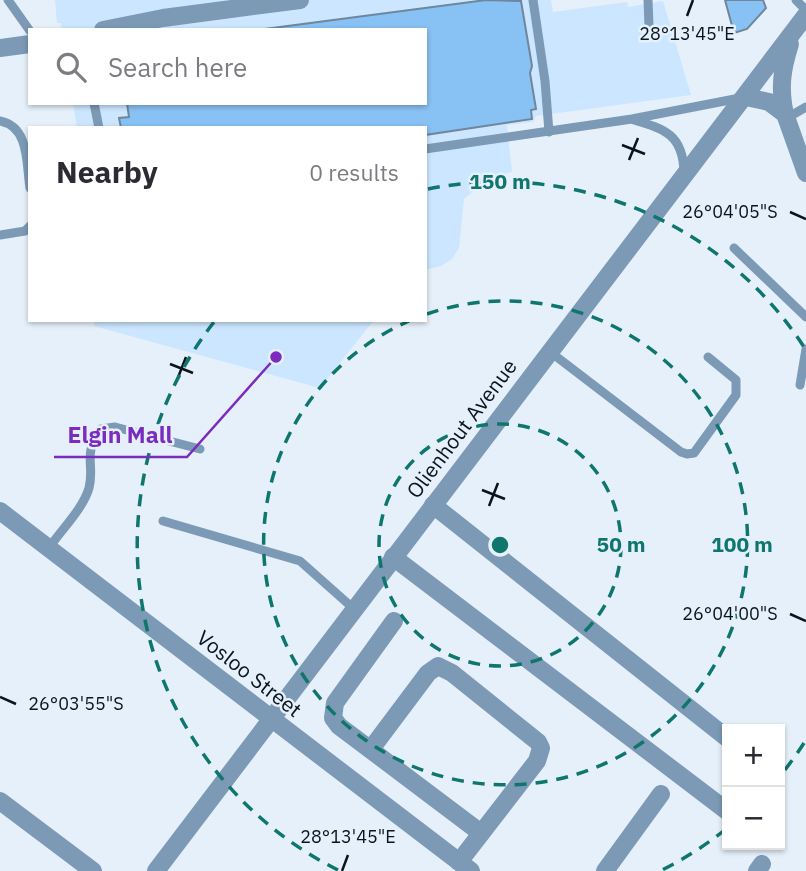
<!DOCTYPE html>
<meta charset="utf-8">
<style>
:root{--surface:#fff;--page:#f7f7f7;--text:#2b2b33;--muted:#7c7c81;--line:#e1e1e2}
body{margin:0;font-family:"IBM Plex Sans",sans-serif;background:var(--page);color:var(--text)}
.controls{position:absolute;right:21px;bottom:21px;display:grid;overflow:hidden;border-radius:0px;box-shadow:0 2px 5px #0004}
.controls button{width:63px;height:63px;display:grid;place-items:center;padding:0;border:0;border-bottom:2px solid var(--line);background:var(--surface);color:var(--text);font:35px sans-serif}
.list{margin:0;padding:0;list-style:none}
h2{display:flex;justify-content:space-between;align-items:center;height:91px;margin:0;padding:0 28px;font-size:30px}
h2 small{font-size:23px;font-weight:400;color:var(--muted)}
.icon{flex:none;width:38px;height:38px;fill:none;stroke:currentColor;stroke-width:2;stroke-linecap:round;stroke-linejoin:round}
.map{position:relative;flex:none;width:806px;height:871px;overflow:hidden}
.search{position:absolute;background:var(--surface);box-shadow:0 2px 5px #0004;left:28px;top:28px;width:399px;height:77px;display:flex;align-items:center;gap:18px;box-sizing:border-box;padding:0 24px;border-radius:0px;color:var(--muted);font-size:26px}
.panel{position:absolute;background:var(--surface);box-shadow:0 2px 5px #0004;left:28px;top:126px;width:399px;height:196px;border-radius:0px}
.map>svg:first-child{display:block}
.built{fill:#cbe6fe}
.building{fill:#88c1f3;stroke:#6e879d;stroke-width:2}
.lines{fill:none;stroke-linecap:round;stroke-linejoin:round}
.lane{stroke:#7c9ab5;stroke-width:9}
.street{stroke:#7c9ab5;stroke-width:18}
.ticks{fill:none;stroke:#0a141c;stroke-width:2.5}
.ring{fill:none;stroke:#0f766e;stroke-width:3.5;stroke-dasharray:12 9}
.labels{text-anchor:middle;stroke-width:5;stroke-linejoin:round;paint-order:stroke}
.street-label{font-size:21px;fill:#0a141c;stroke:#e5f0fa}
.ticks-label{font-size:18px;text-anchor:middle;fill:#0a141c;stroke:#e5f0fa;stroke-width:5;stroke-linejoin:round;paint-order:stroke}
.centre{fill:#0f766e;stroke:#e5f0fa;stroke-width:3.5}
.ring-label{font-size:21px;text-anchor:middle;font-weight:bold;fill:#0f766e;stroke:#e5f0fa;stroke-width:5;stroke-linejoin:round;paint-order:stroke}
.leader{fill:none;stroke:#7b2cbf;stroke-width:2.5}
.callout-dot{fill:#7b2cbf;stroke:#e5f0fa;stroke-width:2.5}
.callout-label{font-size:23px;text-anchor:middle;font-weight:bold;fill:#7b2cbf;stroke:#e5f0fa;stroke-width:5;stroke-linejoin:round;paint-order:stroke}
</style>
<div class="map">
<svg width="806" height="871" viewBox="0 0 806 871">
<rect width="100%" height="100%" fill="#e5f0fa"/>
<g class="built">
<polygon points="55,0 551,0 553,12 627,2 628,7 663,1 691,95 536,116 533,122 507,125 512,172 487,179 464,199 459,248 452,259 441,266 425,270 425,128 77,128 73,103 425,103 425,30 62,30 61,23 57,23"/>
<polygon points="95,320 374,320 320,388 94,326"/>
</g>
<g class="building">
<polygon points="486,0 521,1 532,66 530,73 536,109 531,110 532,119 425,135 425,128 121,128 119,118 129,117 127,103 425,103 425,30 257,30"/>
<polygon points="725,0 763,0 766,8 747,29 734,33"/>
</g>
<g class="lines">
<g class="lane">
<polyline points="8,0 30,31"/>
<polyline points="533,0 545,81 549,132"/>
<polyline points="648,0 649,26"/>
<polyline points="796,0 806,10"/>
<polyline points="94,103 99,128"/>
<polyline points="787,118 806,107"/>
<path d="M634,120C665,129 683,135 684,172"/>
<path d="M0,121C30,127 26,164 30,188"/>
<polyline points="425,149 632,119 740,98"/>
<polyline points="0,235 25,231 30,226"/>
<polyline points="734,248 806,317"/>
<polyline points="549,351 681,452 687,454 694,453 736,395 736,380 708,357"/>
<polyline points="800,385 806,349"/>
<polyline points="163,521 300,561 354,609"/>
<path d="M49,548C61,530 83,509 89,488C95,465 82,454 101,429L115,427L200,449"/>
</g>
<g class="street">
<polyline points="103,30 163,18 300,0"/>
<polyline points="0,48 30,44"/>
<polyline points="746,97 769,102 785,114 806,173"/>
<path d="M785,114C779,88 782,69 790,44"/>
<polyline points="433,505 727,738"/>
<polyline points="0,511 471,871"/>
<polyline points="393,557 727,811"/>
<polyline points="394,621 335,703 333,718 339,726 481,833"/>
<polyline points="371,749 428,673 438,666 452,673 538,742 541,748 537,761 459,862"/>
<polyline points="0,801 93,871"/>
<polyline points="156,871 806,15"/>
<polyline points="605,871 661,794"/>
<polyline points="757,871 762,864"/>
</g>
</g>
<path class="ticks" d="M687,16L693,0M622,145L645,154M629,160L638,138M790,212L806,219M170,364L193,373M177,380L186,357M482,490L505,499M489,506L498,483M790,614L806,621M0,697L16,704M342,871L348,855"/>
<g class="ring">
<circle cx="500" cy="545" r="121"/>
<path d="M427 314A242 242 0 1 1 409 321"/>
<path d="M804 743A363 363 0 0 1 780 776M726 829A363 363 0 0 1 662 870M338 870A363 363 0 0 1 214 322M428 189A363 363 0 0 1 804 347"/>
</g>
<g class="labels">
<g class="street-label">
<text transform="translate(462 429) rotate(-53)" y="7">Olienhout Avenue</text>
<text transform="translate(249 674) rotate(38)" y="7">Vosloo Street</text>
</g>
</g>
<g class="ticks-label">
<text x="687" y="40">28°13'45"E</text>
<text x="730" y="218">26°04'05"S</text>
<text x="730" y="620">26°04'00"S</text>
<text x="76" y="710">26°03'55"S</text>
<text x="348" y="843">28°13'45"E</text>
</g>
<circle cx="500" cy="545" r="10" class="centre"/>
<g class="ring-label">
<text x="500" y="189">150 m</text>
<text x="621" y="552">50 m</text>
<text x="742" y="552">100 m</text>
</g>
<path class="leader" d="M276 357L187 457H54"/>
<circle class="callout-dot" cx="276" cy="357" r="7"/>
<g class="callout-label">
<text x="120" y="443">Elgin Mall</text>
</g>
</svg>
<div class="controls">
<button>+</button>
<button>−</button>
</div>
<div class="search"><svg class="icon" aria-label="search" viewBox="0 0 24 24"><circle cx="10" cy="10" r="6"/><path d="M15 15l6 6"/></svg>Search here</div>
<section class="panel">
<h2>Nearby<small>0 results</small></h2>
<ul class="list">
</ul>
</section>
</div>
